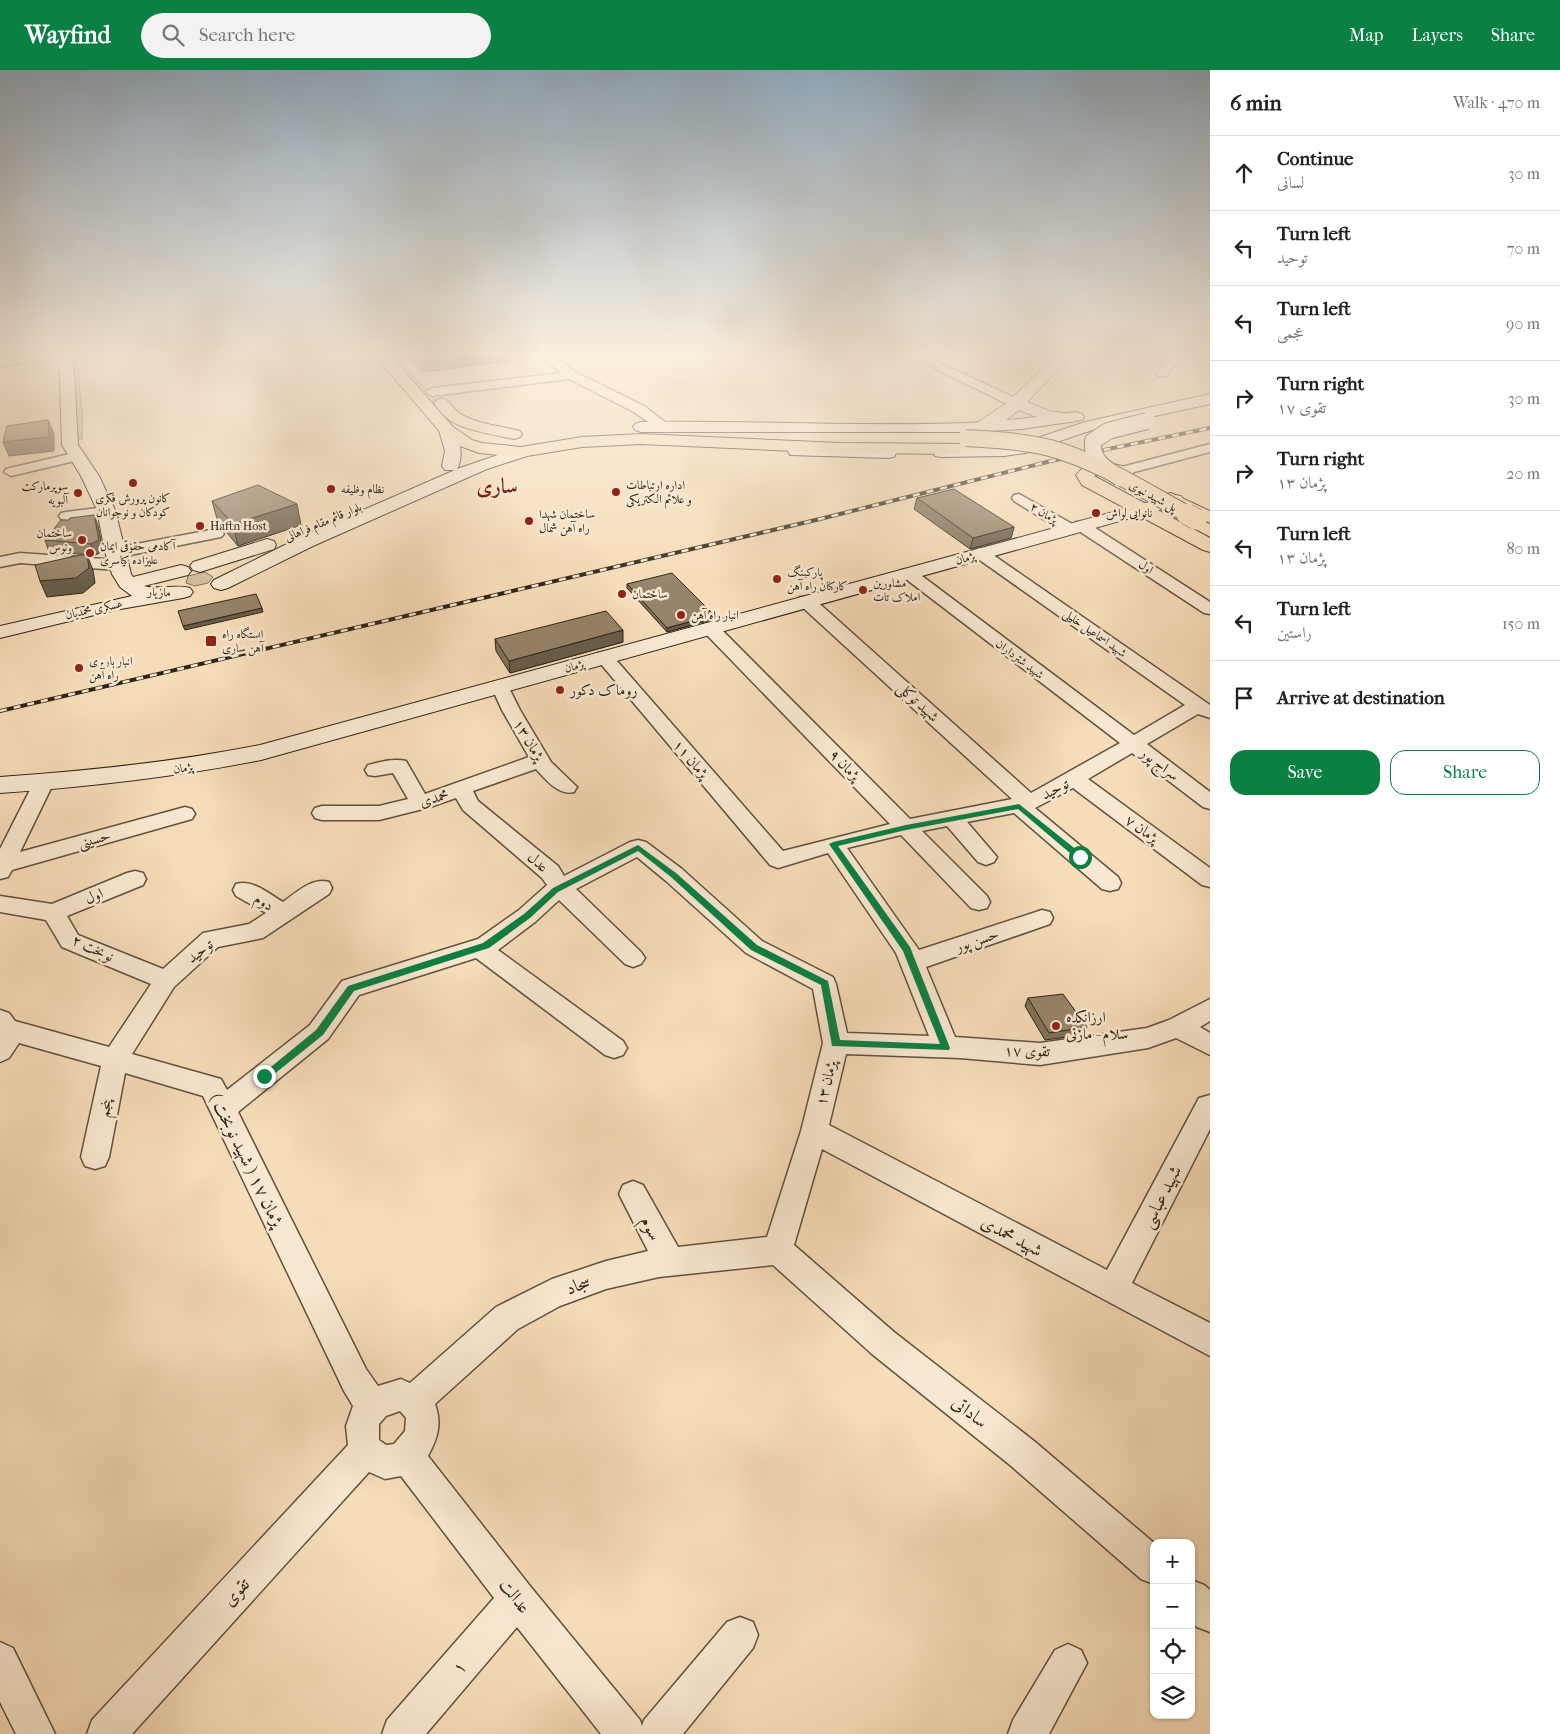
<!DOCTYPE html>
<meta charset="utf-8">
<style>
:root{--surface:#fff;--page:#f2f2f2;--text:#222;--muted:#767676;--line:#e0e0e0;--accent:#0b8043}
body{margin:0;font-family:"IM FELL French Canon",Amiri,serif;background:var(--page);color:var(--text)}
.controls{position:absolute;right:15px;bottom:15px;display:grid;overflow:hidden;border-radius:10px;box-shadow:0 1px 4px #0004}
.controls button{width:45px;height:45px;display:grid;place-items:center;padding:0;border:0;border-bottom:1px solid var(--line);background:var(--surface);color:var(--text);font:25px sans-serif}
.stop{position:absolute;width:15px;height:15px;margin:-11px;border:4px solid #0b8043;border-radius:50%;background:#fff}
.stop.end{background:#0b8043;border-color:#fff;box-shadow:0 1px 5px #0008}
.list{margin:0;padding:0;list-style:none}
h2{display:flex;justify-content:space-between;align-items:center;height:65px;margin:0;padding:0 20px;font-size:21px}
h2 small{font-size:16px;font-weight:400;color:var(--muted)}
.list li{display:grid;grid-template-columns:32px 1fr auto;gap:15px;align-items:center;box-sizing:border-box;height:75px;padding:0 20px;border-top:1px solid var(--line)}
.list b{display:block;font-size:19px;white-space:nowrap}
.list p{margin:0;font-size:16px;white-space:nowrap;color:var(--muted)}
.list em{font-size:16px;font-style:normal;color:var(--muted)}
.actions{display:flex;gap:10px;padding:15px 20px}
.actions a{flex:1;padding:11px 0;border:1px solid var(--accent);border-radius:15px;text-align:center;font-size:18px;color:var(--accent)}
.actions .main{background:var(--accent);color:#fff}
.icon{flex:none;width:28px;height:28px;fill:none;stroke:currentColor;stroke-width:2;stroke-linecap:round;stroke-linejoin:round}
.map{position:relative;flex:none;width:1210px;height:1664px;overflow:hidden}
header{display:flex;align-items:center;gap:30px;box-sizing:border-box;height:70px;padding:0 25px;background:var(--accent);color:#fff}
header strong{font-size:24px}
nav{display:flex;gap:28px;margin-inline-start:auto;font-size:18px}
.search{width:350px;height:45px;background:var(--page);display:flex;align-items:center;gap:12px;box-sizing:border-box;padding:0 18px;border-radius:28px;color:var(--muted);font-size:19px}
main{display:flex}
aside{flex:1;background:var(--surface)}
.map>svg:first-child{display:block}
.green{fill:#d4bd9c;stroke:#807059}
.lines{fill:none;stroke-linecap:round;stroke-linejoin:round}
.minor-casing{stroke:#5f513e;stroke-width:3}
.tertiary-casing{stroke:#5f513e;stroke-width:2}
.secondary-casing{stroke:#2d2316;stroke-width:2}
.primary-casing{stroke:#2d2316;stroke-width:2}
.minor{fill:#f9e8d1;fill-rule:evenodd}
.tertiary{fill:#f9e8d1;fill-rule:evenodd}
.secondary{fill:#f9e8d1;fill-rule:evenodd}
.primary{fill:#f6dcb8;fill-rule:evenodd}
.rail-casing{stroke:#2d2316;stroke-width:4}
.rail{stroke:#f9e8d1;stroke-width:2.5;stroke-dasharray:7;stroke-linecap:butt}
.secondary-bridge-casing{stroke:#2d2316;stroke-width:18;stroke-linecap:butt}
.primary-bridge-far1-casing{stroke:#2d2316;stroke-width:18;stroke-linecap:butt}
.primary-bridge-casing{stroke:#2d2316;stroke-width:22;stroke-linecap:butt}
.secondary-bridge{stroke:#f9e8d1;stroke-width:16}
.primary-bridge-far1{stroke:#f6dcb8;stroke-width:16}
.primary-bridge{stroke:#f6dcb8;stroke-width:21}
.wall{fill:#81715b;stroke:#2d2316}
.shaded-wall{fill:#695c4a;stroke:#2d2316}
.building{fill:#96836a;stroke:#2d2316}
.route{fill:#0b8043}
.poi-dot{fill:#8f2418;stroke:#f9e8d1;stroke-width:2}
.labels{text-anchor:middle;stroke-width:5;stroke-linejoin:round;paint-order:stroke}
.far-poi-label{font-size:12px;fill:#2d2316;stroke:#f9e8d1;text-anchor:start}
.far-street-label{font-size:12px;fill:#2d2316;stroke:#f9e8d1}
.poi-label{font-size:15px;fill:#2d2316;stroke:#f9e8d1;text-anchor:start}
.street-label{font-size:15px;fill:#2d2316;stroke:#f9e8d1}
.near-street-label{font-size:18px;fill:#2d2316;stroke:#f9e8d1}
.far-town-label{font-size:21px;font-weight:bold;fill:#7a1f14;stroke:#f9e8d1}
</style>
<header>
<strong>Wayfind</strong>
<div class="search"><svg class="icon" aria-label="search" viewBox="0 0 24 24"><circle cx="10" cy="10" r="6"/><path d="M15 15l6 6"/></svg>Search here</div>
<nav><a>Map</a><a>Layers</a><a>Share</a></nav>
</header>
<main>
<div class="map">
<svg width="1210" height="1664" viewBox="0 0 1210 1664">
<rect width="100%" height="100%" fill="#f6dcb8"/>
<filter id="stains"><feTurbulence type="fractalNoise" baseFrequency=".004" numOctaves="4"/><feColorMatrix values="0 0 0 0 .2 0 0 0 0 .09 0 0 0 0 .02 0 0 0 .5 -.17"/></filter>
<radialGradient id="worn" r=".72"><stop offset=".6" stop-color="#630" stop-opacity="0"/><stop offset="1" stop-color="#630" stop-opacity=".3"/></radialGradient>
<g class="green">
<polygon points="68,283 76,283 82,342 82,369 76,370 73,369"/>
<polygon points="385,283 393,283 449,346 442,348"/>
<polygon points="205,502 213,507 208,513 195,516 186,513 188,506"/>
</g>
<g class="lines">
<g class="minor-casing">
<g id="minor">
<polygon points="38,283 67,283 61,287 0,296 0,288"/>
<polygon points="538,283 551,283 575,302 644,336 670,356 668,359 658,359 634,342 569,309 432,326 426,322 432,318 561,303"/>
<polygon points="904,283 919,283 1019,330 1021,333 1015,337 1011,336"/>
<polygon points="1172,283 1184,283 1166,306 1158,306 1156,303"/>
<polygon points="1190,283 1210,283 1210,289 1192,285"/>
<polygon points="1210,374 1210,382 1123,405 1116,401 1118,398"/>
<polygon points="78,382 85,386 83,389 11,406 4,402 6,399"/>
<polygon points="1019,424 1074,455 1076,452 1086,452 1210,532 1210,544 1204,543 1076,459 1074,462 1064,462 1014,431 1012,428 1014,425"/>
<polygon points="106,437 111,438 113,441 111,444 66,450 61,449 59,446 61,443 66,442"/>
<polygon points="216,459 221,461 224,464 221,467 115,488 109,486 107,483 109,480 115,478"/>
<path d="M980,478L986,480L1210,635V648L1198,644L1147,674L1210,722V739L1203,737L1132,683L1088,709L1210,798V817L1202,815L1073,718L1035,738L1118,807L1121,813L1118,819L1110,821L1102,819L1014,743L967,752L997,787L994,792L986,795L978,792L947,756L922,761L987,826L990,832L987,838L979,840L971,838L901,765L847,778L919,880L1042,840L1050,842L1053,848L1050,854L926,897L955,967L1040,973L1147,958L1169,950L1210,929V951L1200,957L1210,963V985L1176,968L1148,978L1040,995L960,988L846,984L829,1055L1107,1200L1199,1028L1210,1025V1059L1132,1213L1210,1253V1286L822,1079L794,1175L894,1262L1034,1371L1154,1473V1514L1141,1509L1010,1395L872,1284L773,1195L659,1207L606,1219L560,1236L518,1259L435,1334C442,1353 438,1368 428,1386L530,1516L640,1650L642,1656L644,1650L727,1552L740,1547L753,1552L758,1565L753,1578L683,1664H601L517,1557L426,1664H382L387,1650L494,1528L401,1406L385,1409L369,1402L132,1664H87L92,1650L348,1375L346,1356L353,1336L344,1321L203,1026L125,1003L109,1087L105,1096L95,1099L85,1096L81,1087L101,996L19,973L9,988L0,992V940L9,943L15,951L109,977L151,914L62,877L46,850L0,842V826L52,834L127,803L135,801L143,803L146,809L143,815L67,846L78,865L163,899L203,863L249,854L266,843L236,826L233,820L236,814C253,809 269,824 283,832C296,823 312,807 329,812L332,818L329,824L263,868L218,877L174,917L132,984L221,1009L227,1020L310,955L342,911L478,869L519,840L547,815L542,808L463,740L456,728L427,738L379,750H322L315,748L312,743L315,738L322,736H379L408,729L393,703L375,706L368,705L365,700L368,695C380,692 394,688 406,691L425,724L529,687L502,640L491,616L494,612L500,611L506,612L520,640L551,692L577,717L574,722C559,726 546,710 536,699L473,721L478,731L558,796L564,806L630,772L638,770L646,772L682,799L762,871L833,907L836,914L847,963L929,966L896,883L828,783L778,798L770,795L595,587L598,583L604,582L610,583L783,781L890,754L704,562L701,558L704,554L710,553L716,554L910,749L1012,729L800,535L798,531L800,527H812L1031,723L1120,673L902,506L900,503L902,500H914L1134,665L1185,635L974,486L972,483L974,480ZM637,787L666,811L746,883L813,919L823,973L801,1061L767,1167L678,1177L643,1115L633,1111L623,1115L619,1124L648,1181L606,1191L552,1209L496,1237L410,1313L401,1309L378,1316L366,1299L238,1042L328,969L359,925L476,888L605,985L614,988L623,985L627,978L623,971L498,880L535,852L559,830L625,894L633,897L641,894L645,888L641,882L576,819ZM400,1341L406,1348L405,1361L394,1374L386,1375L379,1370V1354L386,1346Z"/>
<polygon points="20,483 118,490 124,492 126,495 124,498 118,500 20,493 0,497 0,487"/>
<polygon points="44,705 51,707 54,712 20,782 185,737 192,739 195,744 192,749 12,800 8,807 0,809 0,779 34,712 37,707"/>
<polygon points="1191,1510 1204,1515 1210,1520 1210,1562 1197,1557 1191,1552"/>
<polygon points="0,1572 13,1578 55,1664 16,1664 0,1632"/>
<polygon points="1068,1574 1081,1580 1087,1593 1049,1664 1008,1664 1013,1650 1055,1580"/>
</g>
</g>
<g class="tertiary-casing">
<path id="tertiary" d="M1058,283H1073L1027,332L1049,341L1076,345L1078,348L1076,351C1057,356 1036,347 1019,340C1007,349 990,365 974,361L972,358L974,355L1007,333Z"/>
</g>
<g class="secondary-casing">
<g id="secondary">
<path d="M59,283H73L78,375L99,406L115,440L131,504L133,507L181,495L188,497L191,501L188,505L144,516C159,520 175,514 190,518L193,522L190,526L183,528L115,540L0,568V556L132,526L120,517L112,504L105,482L97,440L81,406L62,375Z"/>
<polygon points="1210,324 1210,334 1095,359 1025,383 1004,386 941,387 935,386 933,382 935,378 941,377 1004,376 1022,373 1085,352"/>
<path d="M1076,342L1082,344L1084,347L1082,350L1022,359L968,362H641L635,360L633,357L635,354L641,352C750,350 858,357 967,353C1003,351 1040,347 1076,342Z"/>
<path d="M447,355L453,357C460,368 464,387 457,399L521,377L527,378L529,382L527,386L487,399L313,476L228,518L221,520L214,518L211,514L214,510L299,468L455,400H445L442,396L445,381L439,360L441,357Z"/>
<polygon points="796,376 888,378 894,379 896,383 894,387 888,388 790,385 788,381 790,377"/>
<path d="M1175,425L1181,426L1184,430L1181,434L261,690C175,707 88,717 0,723V707C87,701 174,692 260,675Z"/>
<polygon points="267,469 274,471 276,475 274,479 200,502 193,500 190,496 193,492"/>
</g>
</g>
<g class="primary-casing">
<g id="primary">
<polygon points="373,283 388,283 453,357 472,370 482,373 521,377 582,367 641,364 839,373 970,374 976,375 978,379 976,383 970,384 839,383 641,374 582,377 521,387 479,383 460,376 441,363"/>
<path d="M442,328C451,331 452,338 459,343C476,354 501,356 520,361L522,364L520,367L514,369C496,365 460,360 447,348C442,344 438,338 434,333L437,330Z"/>
<path d="M1098,393H1109L1131,398L1134,402L1131,406C1118,409 1106,398 1094,406L1210,468V482L1203,480L1082,415L1076,405C1082,397 1089,395 1098,393Z"/>
<polygon points="1171,423 1210,441 1210,453 1165,432 1162,428 1165,424"/>
</g>
</g>
<use href="#minor" class="minor"/>
<use href="#tertiary" class="tertiary"/>
<use href="#secondary" class="secondary"/>
<use href="#primary" class="primary"/>
<g class="rail-casing">
<polyline id="rail" points="0,641 820,449 1051,391 1210,358"/>
</g>
<use href="#rail" class="rail"/>
<g class="secondary-bridge-casing">
<path id="secondary-bridge" d="M1120,408C1105,398 1091,391 1093,371L1108,361L1147,351"/>
</g>
<g class="primary-bridge-far1-casing">
<path id="primary-bridge-far1" d="M966,368C994,370 1023,371 1050,378C1100,392 1145,421 1189,445"/>
</g>
<g class="primary-bridge-casing">
<polyline id="primary-bridge" points="1187,444 1196,449"/>
</g>
<use href="#secondary-bridge" class="secondary-bridge"/>
<use href="#primary-bridge-far1" class="primary-bridge-far1"/>
<use href="#primary-bridge" class="primary-bridge"/>
</g>
<g class="wall">
<polygon points="406,283 506,283 507,291 423,302"/>
<polygon points="917,428 1014,457 1011,468 970,479 914,439"/>
<polygon points="212,431 301,455 238,476 218,452"/>
<polygon points="94,445 98,456 103,481 95,485 49,482 45,470 69,450"/>
<polygon points="627,514 714,545 714,549 667,562 627,518"/>
<polygon points="495,569 623,572 510,603 496,581"/>
<polygon points="1028,928 1087,957 1082,965 1045,970 1025,936"/>
</g>
<g class="shaded-wall">
<polygon points="467,283 506,283 507,291 423,302 421,289"/>
<polygon points="48,350 54,364 54,381 9,386 3,372"/>
<polygon points="297,434 301,455 238,476 233,454"/>
<polygon points="94,445 98,456 103,481 95,485 91,474"/>
<polygon points="1014,457 1011,468 970,479 973,468"/>
<polygon points="87,485 93,500 95,513 83,523 47,527 40,511"/>
<polygon points="262,538 263,542 185,560 183,556"/>
<polygon points="714,545 714,549 667,562 667,558"/>
<polygon points="623,560 623,572 510,603 509,591"/>
</g>
<g class="building">
<polygon points="415,283 467,283 421,289"/>
<polygon points="48,350 49,367 3,372 7,356"/>
<polygon points="258,415 297,434 233,454 212,431"/>
<polygon points="954,419 1014,457 973,468 917,428"/>
<polygon points="94,445 99,470 91,474 45,470 61,450 69,450 70,448"/>
<polygon points="80,485 87,485 89,498 76,508 40,511 35,495"/>
<polygon points="672,503 714,545 667,558 627,514"/>
<polygon points="256,524 262,538 183,556 178,541"/>
<polygon points="606,541 623,560 509,591 495,569"/>
<polygon points="1063,924 1087,957 1049,963 1028,928"/>
</g>
<linearGradient id="sky" x2="0" y2="1"><stop stop-color="#92abbf"/><stop offset="0.55" stop-color="#fbefdf"/><stop offset="1" stop-color="#fbefdf" stop-opacity="0"/></linearGradient>
<rect width="1210" height="516" fill="url(#sky)"/>
<polygon class="route" points="1019,734 1083,785 1083,789 1077,789 1018,739 906,760 838,776 910,877 950,978 949,980 832,976 821,915 751,880 671,807 638,781 558,822 530,848 489,878 354,921 323,965 268,1009 264,1010 260,1006 316,960 348,916 483,873 524,844 553,818 638,775 676,803 757,875 828,911 840,970 940,974 903,881 829,774 833,772 906,755"/>
<g class="poi-dot">
<circle cx="133" cy="413" r="5"/>
<circle cx="331" cy="419" r="5"/>
<circle cx="616" cy="422" r="5"/>
<circle cx="78" cy="423" r="5"/>
<circle cx="1096" cy="443" r="5"/>
<circle cx="529" cy="451" r="5"/>
<circle cx="200" cy="456" r="5"/>
<circle cx="82" cy="470" r="5"/>
<circle cx="90" cy="483" r="5"/>
<circle cx="777" cy="509" r="5"/>
<circle cx="863" cy="520" r="5"/>
<circle cx="622" cy="524" r="5"/>
<circle cx="681" cy="545" r="5"/>
<rect x="205" y="565" width="12" height="12" rx="2.5"/>
<circle cx="79" cy="598" r="5"/>
<circle cx="560" cy="620" r="5"/>
<circle cx="1056" cy="956" r="5"/>
</g>
<g class="labels">
<g class="far-poi-label">
<text x="626" y="419">اداره ارتباطات<tspan x="626" dy="14">و علائم الکتریکی</tspan></text>
<text x="68" y="420" text-anchor="end">سوپرمارکت<tspan x="68" dy="14">آلبویه</tspan></text>
<text x="341" y="423">نظام وظیفه</text>
<text x="133" y="432" text-anchor="middle">کانون پرورش فکری<tspan x="133" dy="14">کودکان و نوجوانان</tspan></text>
<text x="1106" y="447">نانوایی لواش</text>
<text x="539" y="448">ساختمان شهدا<tspan x="539" dy="14">راه آهن شمال</tspan></text>
<text x="210" y="460">Haftn Host</text>
<text x="72" y="467" text-anchor="end">ساختمان<tspan x="72" dy="14">ونوس</tspan></text>
<text x="100" y="480">آکادمی حقوقی ایمان<tspan x="100" dy="14">علیزاده کیاسری</tspan></text>
<text x="787" y="506">پارکینگ<tspan x="787" dy="14">کارکنان راه آهن</tspan></text>
<text x="873" y="517">مشاورین<tspan x="873" dy="14">املاک تات</tspan></text>
<text x="632" y="528">ساختمان</text>
<text x="691" y="549">انبار راه آهن</text>
<text x="222" y="568">ایستگاه راه<tspan x="222" dy="14">آهن ساری</tspan></text>
<text x="89" y="595">انبار باربری<tspan x="89" dy="14">راه آهن</tspan></text>
</g>
<g class="far-street-label">
<text transform="translate(1153 426) rotate(28)" y="4">پل شهید نبوی</text>
<text transform="translate(1044 443) rotate(31)" y="4">پژمان ۲</text>
<text transform="translate(323 452) rotate(-23)" y="4">بلوار قائم مقام فراهانی</text>
<text transform="translate(965 488) rotate(-15)" y="4">پژمان</text>
<text transform="translate(1146 497) rotate(33)" y="4">اول</text>
<text transform="translate(159 522) rotate(2)" y="4">مازیار</text>
<text transform="translate(94 539) rotate(-12)" y="4">عسکری محمدیان</text>
<text transform="translate(1095 563) rotate(35)" y="4">شهید اسماعیل خلیلی</text>
<text transform="translate(1020 589) rotate(37)" y="4">شهید شترداران</text>
<text transform="translate(574 596) rotate(-15)" y="4">پژمان</text>
<text transform="translate(183 698) rotate(-8)" y="4">پژمان</text>
</g>
<g class="poi-label">
<text x="570" y="625">روماک دکور</text>
<text x="1066" y="952">ارزانکده<tspan x="1066" dy="17">سلام - مازنی</tspan></text>
</g>
<g class="street-label">
<text transform="translate(918 632) rotate(42)" y="5">شهید توکلی</text>
<text transform="translate(529 670) rotate(59)" y="5">پژمان ۱۳</text>
<text transform="translate(691 689) rotate(49)" y="5">پژمان ۱۱</text>
<text transform="translate(1160 694) rotate(37)" y="5">سراج پور</text>
<text transform="translate(845 695) rotate(46)" y="5">پژمان ۹</text>
<text transform="translate(1055 719) rotate(-27)" y="5">توحید</text>
<text transform="translate(434 728) rotate(-17)" y="5">محمدی</text>
<text transform="translate(1142 759) rotate(36)" y="5">پژمان ۷</text>
<text transform="translate(94 769) rotate(-15)" y="5">حسینی</text>
<text transform="translate(538 792) rotate(41)" y="5">عدل</text>
<text transform="translate(94 826) rotate(-23)" y="5">اول</text>
<text transform="translate(264 832) rotate(31)" y="5">دوم</text>
<text transform="translate(977 870) rotate(-19)" y="5">حسن پور</text>
<text transform="translate(93 878) rotate(25)" y="5">نوبخت ۲</text>
<text transform="translate(200 881) rotate(-38)" y="5">توحید</text>
<text transform="translate(1027 981) rotate(1)" y="5">تقوی ۱۷</text>
<text transform="translate(826 1013) rotate(-76)" y="5">پژمان ۱۳</text>
<text transform="translate(105 1038) rotate(-78)" y="5">پنجم</text>
</g>
<g class="near-street-label">
<text transform="translate(247 1090) rotate(64)" y="6">پژمان ۱۷ ( شهید نوبخت )</text>
<text transform="translate(1161 1127) rotate(-63)" y="6">شهید عباسی</text>
<text transform="translate(651 1158) rotate(62)" y="6">سوم</text>
<text transform="translate(1012 1166) rotate(28)" y="6">شهید محمدی</text>
<text transform="translate(578 1215) rotate(-20)" y="6">سجاد</text>
<text transform="translate(970 1342) rotate(38)" y="6">ساداتی</text>
<text transform="translate(236 1522) rotate(-48)" y="6">تقوی</text>
<text transform="translate(515 1526) rotate(52)" y="6">عدالت</text>
<text transform="translate(459 1597) rotate(-49)" y="6">۱</text>
</g>
<g class="far-town-label">
<text x="497" y="423">ساری</text>
</g>
</g>
<rect width="100%" height="100%" filter="url(#stains)"/>
<rect width="100%" height="100%" fill="url(#worn)"/>
</svg>
<div class="controls">
<button>+</button>
<button>−</button>
<button><svg class="icon" aria-label="locate" viewBox="0 0 24 24"><circle cx="12" cy="12" r="6"/><path d="M12 2v4M12 18v4M2 12h4M18 12h4"/></svg></button>
<button><svg class="icon" aria-label="layers" viewBox="0 0 24 24"><path d="M12 4l9 5-9 5-9-5zM3 14l9 5 9-5"/></svg></button>
</div>
<div class="stop" style="left:1080px;top:787px"></div>
<div class="stop end" style="left:264px;top:1006px"></div>
</div>
<aside>
<h2>6 min<small>Walk · 470 m</small></h2>
<ul class="list">
<li><svg class="icon" aria-label="ahead" viewBox="0 0 24 24"><path d="M12 20V5M6 11l6-6 6 6"/></svg><div><b>Continue</b><p>لسانی</p></div><em>30 m</em></li>
<li><svg class="icon" aria-label="left" viewBox="0 0 24 24"><path d="M17 20v-9H6M10 6l-5 5 5 5"/></svg><div><b>Turn left</b><p>توحید</p></div><em>70 m</em></li>
<li><svg class="icon" aria-label="left" viewBox="0 0 24 24"><path d="M17 20v-9H6M10 6l-5 5 5 5"/></svg><div><b>Turn left</b><p>عجمی</p></div><em>90 m</em></li>
<li><svg class="icon" aria-label="right" viewBox="0 0 24 24"><path d="M7 20v-9h11M14 6l5 5-5 5"/></svg><div><b>Turn right</b><p>تقوی ۱۷</p></div><em>30 m</em></li>
<li><svg class="icon" aria-label="right" viewBox="0 0 24 24"><path d="M7 20v-9h11M14 6l5 5-5 5"/></svg><div><b>Turn right</b><p>پژمان ۱۳</p></div><em>20 m</em></li>
<li><svg class="icon" aria-label="left" viewBox="0 0 24 24"><path d="M17 20v-9H6M10 6l-5 5 5 5"/></svg><div><b>Turn left</b><p>پژمان ۱۳</p></div><em>80 m</em></li>
<li><svg class="icon" aria-label="left" viewBox="0 0 24 24"><path d="M17 20v-9H6M10 6l-5 5 5 5"/></svg><div><b>Turn left</b><p>راستین</p></div><em>150 m</em></li>
<li><svg class="icon" aria-label="arrive" viewBox="0 0 24 24"><path d="M6 21V4h12l-3 4 3 4H6"/></svg><div><b>Arrive at destination</b></div></li>
</ul>
<div class="actions"><a class="main">Save</a><a>Share</a></div>
</aside>
</main>
